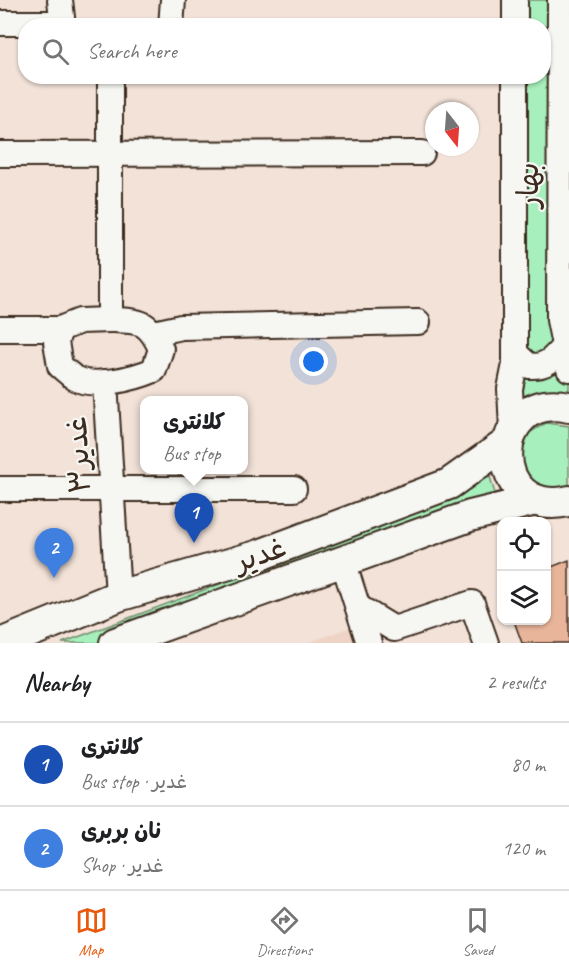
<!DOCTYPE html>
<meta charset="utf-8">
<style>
:root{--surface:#fff;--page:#f6f6f6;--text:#202124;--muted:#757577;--line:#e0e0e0;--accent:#ea580c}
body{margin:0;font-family:Caveat,"Playpen Sans Arabic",sans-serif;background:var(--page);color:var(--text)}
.controls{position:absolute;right:18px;bottom:18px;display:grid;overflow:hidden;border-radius:12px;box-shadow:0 2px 4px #0004}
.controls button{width:54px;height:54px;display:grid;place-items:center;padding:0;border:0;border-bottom:2px solid var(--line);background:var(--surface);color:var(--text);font:30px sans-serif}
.compass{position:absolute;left:425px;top:102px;width:54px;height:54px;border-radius:50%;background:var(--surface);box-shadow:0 2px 4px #0004;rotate:163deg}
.you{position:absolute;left:314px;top:362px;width:21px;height:21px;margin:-15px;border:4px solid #fff;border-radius:50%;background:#1a73e8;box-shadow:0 0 0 9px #1a73e833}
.badge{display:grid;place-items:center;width:39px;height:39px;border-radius:50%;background:var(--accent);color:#fff;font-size:20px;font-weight:700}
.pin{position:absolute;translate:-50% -50px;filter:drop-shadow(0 2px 3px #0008)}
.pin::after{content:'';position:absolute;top:32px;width:21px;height:18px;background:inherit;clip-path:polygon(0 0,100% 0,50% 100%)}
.popup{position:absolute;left:140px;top:396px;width:108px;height:78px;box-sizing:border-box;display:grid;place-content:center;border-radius:12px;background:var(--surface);filter:drop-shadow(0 2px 4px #0005);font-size:20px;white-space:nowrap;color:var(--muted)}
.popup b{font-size:22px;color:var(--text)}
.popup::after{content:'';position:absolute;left:50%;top:100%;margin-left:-12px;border:12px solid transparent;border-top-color:var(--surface)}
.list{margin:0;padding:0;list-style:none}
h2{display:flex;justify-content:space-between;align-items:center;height:78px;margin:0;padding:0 24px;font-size:26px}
h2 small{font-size:20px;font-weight:400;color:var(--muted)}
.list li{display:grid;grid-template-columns:39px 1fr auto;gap:18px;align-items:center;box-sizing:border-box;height:84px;padding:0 24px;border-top:2px solid var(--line)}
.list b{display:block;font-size:22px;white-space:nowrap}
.list p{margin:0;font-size:20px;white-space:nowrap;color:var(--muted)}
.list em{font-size:20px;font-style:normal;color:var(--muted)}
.icon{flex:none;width:33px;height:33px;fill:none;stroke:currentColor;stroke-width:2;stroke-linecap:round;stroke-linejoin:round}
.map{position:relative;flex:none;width:569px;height:643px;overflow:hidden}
.search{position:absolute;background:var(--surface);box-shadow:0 2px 4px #0004;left:18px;right:18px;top:18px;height:66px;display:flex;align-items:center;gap:15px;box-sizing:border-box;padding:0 21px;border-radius:24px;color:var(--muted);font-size:22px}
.sheet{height:246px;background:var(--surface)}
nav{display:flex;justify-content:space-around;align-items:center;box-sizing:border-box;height:84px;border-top:2px solid var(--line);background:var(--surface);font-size:16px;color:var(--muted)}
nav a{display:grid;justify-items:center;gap:3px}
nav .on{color:var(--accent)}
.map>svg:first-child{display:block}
.built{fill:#efd4c6}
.green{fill:#a7efbc;stroke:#718c6d;stroke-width:1.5}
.building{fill:#e8b59b;stroke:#3b2a1e;stroke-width:1.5}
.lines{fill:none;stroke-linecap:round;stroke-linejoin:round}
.minor-casing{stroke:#3b2a1e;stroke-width:28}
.major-casing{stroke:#3b2a1e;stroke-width:34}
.minor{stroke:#f6f6f2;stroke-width:24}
.major{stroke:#f6f6f2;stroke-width:30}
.labels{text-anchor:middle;stroke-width:4.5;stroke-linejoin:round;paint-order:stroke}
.street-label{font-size:30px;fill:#3b2a1e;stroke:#f6f6f2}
</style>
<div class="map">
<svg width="569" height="643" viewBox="0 0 569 643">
<rect width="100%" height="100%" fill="#f2e2d8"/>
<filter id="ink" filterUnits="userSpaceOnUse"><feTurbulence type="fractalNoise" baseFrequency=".0167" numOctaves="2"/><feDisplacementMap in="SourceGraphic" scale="12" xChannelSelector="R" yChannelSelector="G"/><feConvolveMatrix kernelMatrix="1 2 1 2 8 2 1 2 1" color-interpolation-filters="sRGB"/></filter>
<g filter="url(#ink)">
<polygon class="built" points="351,627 356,643 307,643"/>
<g class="green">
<polygon points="518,0 551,0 558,343 550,354 527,359 518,77 544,76 544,26 518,25"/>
<polygon points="562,356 569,383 569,402 515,418 518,360"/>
<polygon points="546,423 569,426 569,490 532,488 517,449 527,434"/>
<polygon points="487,467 497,500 100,643 62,643 290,558"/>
</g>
<polygon class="building" points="569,560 569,643 522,643 514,621 546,621 546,569"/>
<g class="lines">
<g class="minor-casing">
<g id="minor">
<polyline points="60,0 63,26"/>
<polyline points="560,0 559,320 569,369"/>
<polyline points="0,23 62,23"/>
<polyline points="171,26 173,0"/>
<polyline points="515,26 515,0"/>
<polyline points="110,76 110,320"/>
<polyline points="0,154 422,153"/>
<path d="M110,320C140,321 148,320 161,349L154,370C135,378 94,389 75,378C70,375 65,370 60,366L56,342L60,329L80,321Z"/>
<polyline points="0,329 60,329"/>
<polyline points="154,333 181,327 418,322"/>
<path d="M515,353L529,366C547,367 553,359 564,346"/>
<polyline points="105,382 118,596"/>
<polyline points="512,430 510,389 515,364 515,76"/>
<polyline points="0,489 294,489"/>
<polyline points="343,561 369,643"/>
<polyline points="358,607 394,629 472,603 486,643"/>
</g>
</g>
<g class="major-casing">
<g id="major">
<path d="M569,407C487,389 486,520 569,501"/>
<polyline points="3,643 118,596 257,556 449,484 507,443"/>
<polyline points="115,643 470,516 536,500"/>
</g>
</g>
<use href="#minor" class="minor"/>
<use href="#major" class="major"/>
</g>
</g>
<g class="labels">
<g class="street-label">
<text transform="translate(528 185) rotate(-90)" y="10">بهار</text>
<text transform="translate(78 455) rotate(-93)" y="10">غدیر۳</text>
<text transform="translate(260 554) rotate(-19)" y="10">غدیر</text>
</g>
</g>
</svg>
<div class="controls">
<button><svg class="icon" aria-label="locate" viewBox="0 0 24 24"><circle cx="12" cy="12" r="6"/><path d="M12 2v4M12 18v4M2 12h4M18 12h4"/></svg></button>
<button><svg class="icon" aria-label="layers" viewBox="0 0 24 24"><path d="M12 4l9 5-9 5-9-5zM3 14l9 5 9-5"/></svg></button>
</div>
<svg class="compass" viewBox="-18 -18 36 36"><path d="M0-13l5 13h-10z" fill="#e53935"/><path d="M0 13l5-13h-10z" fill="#757577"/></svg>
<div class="you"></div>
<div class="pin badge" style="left:194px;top:543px;background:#1a4fb4">1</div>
<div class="popup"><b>کلانتری</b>Bus stop</div>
<div class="pin badge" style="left:54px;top:578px;background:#3f7fe0">2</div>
<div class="search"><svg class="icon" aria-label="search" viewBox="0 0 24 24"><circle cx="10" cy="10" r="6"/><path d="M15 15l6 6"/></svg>Search here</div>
</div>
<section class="sheet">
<h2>Nearby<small>2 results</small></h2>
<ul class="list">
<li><span class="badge" style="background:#1a4fb4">1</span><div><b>کلانتری</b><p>Bus stop · غدیر</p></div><em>80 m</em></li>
<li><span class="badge" style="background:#3f7fe0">2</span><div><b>نان بربری</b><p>Shop · غدیر</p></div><em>120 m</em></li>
</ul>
</section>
<nav>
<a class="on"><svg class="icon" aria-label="map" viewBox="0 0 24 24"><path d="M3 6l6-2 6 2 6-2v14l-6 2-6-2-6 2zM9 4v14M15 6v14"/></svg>Map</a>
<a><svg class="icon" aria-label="directions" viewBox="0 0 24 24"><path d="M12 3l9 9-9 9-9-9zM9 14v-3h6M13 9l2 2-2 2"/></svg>Directions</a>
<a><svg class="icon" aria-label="saved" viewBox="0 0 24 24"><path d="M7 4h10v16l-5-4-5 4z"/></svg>Saved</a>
</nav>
